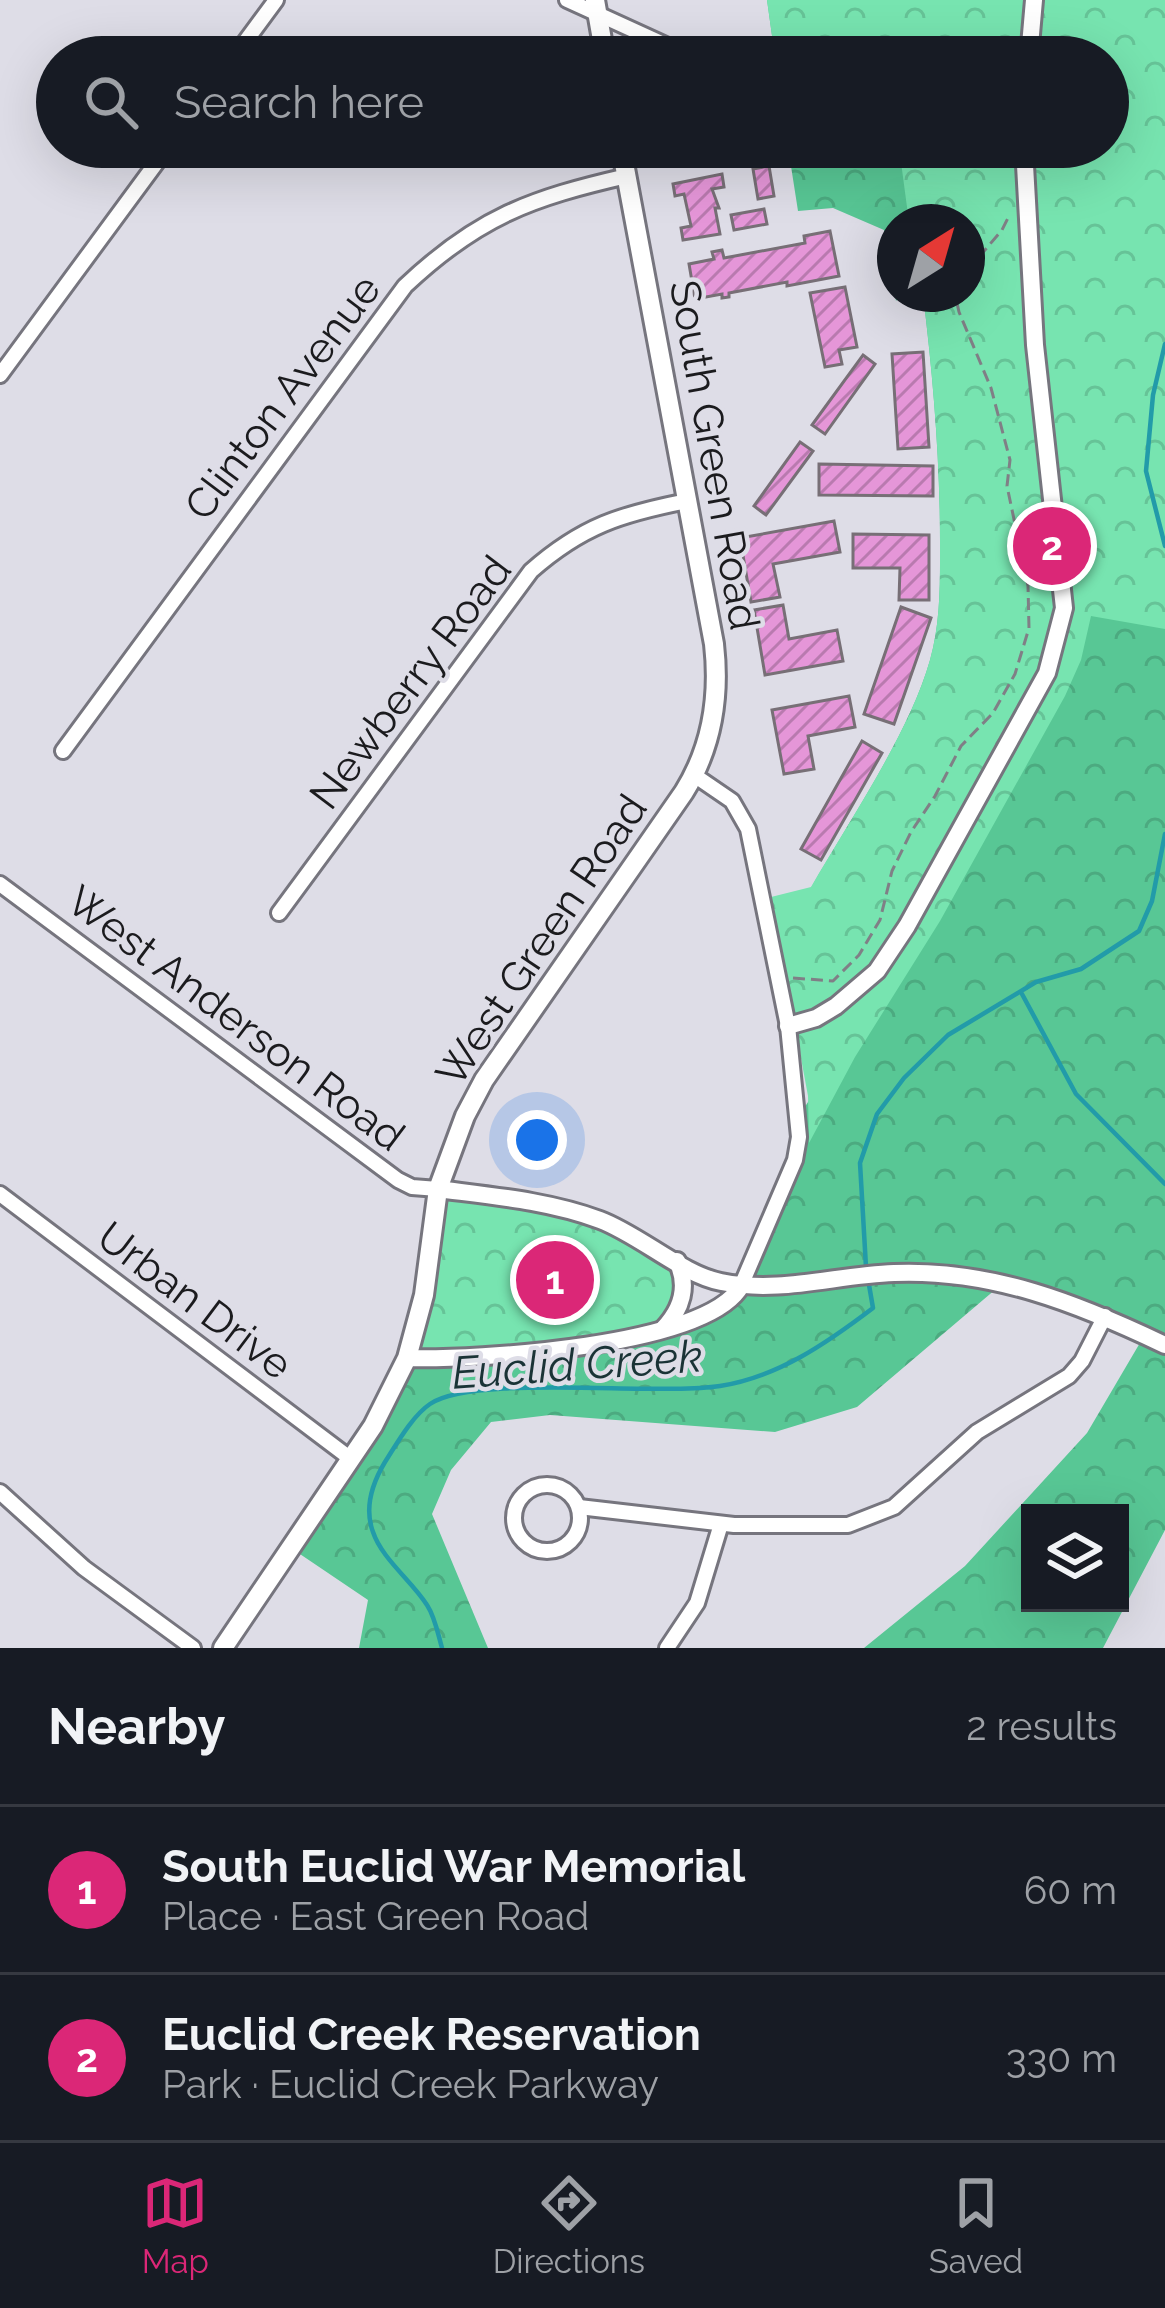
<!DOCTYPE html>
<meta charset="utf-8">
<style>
:root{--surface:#171b24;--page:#20242c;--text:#f1f3f6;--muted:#9ea1a6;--line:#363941;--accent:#db2777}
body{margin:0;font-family:Raleway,sans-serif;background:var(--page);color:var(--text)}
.controls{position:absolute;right:36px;bottom:36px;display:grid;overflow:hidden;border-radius:0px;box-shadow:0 12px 48px #0002}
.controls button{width:108px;height:108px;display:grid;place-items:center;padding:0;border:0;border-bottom:3px solid var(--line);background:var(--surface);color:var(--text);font:60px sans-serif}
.compass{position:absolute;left:877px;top:204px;width:108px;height:108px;border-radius:50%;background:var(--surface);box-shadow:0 12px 48px #0002;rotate:37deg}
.you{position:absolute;left:537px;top:1140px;width:42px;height:42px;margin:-30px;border:9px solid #fff;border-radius:50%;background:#1a73e8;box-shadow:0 0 0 18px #1a73e833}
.badge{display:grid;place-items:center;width:78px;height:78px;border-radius:50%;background:var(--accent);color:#fff;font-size:39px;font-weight:700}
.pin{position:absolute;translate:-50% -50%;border:6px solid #fff;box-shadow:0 3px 12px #0006}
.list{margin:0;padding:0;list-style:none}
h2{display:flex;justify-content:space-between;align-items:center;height:156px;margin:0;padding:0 48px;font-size:51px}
h2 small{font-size:39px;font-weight:400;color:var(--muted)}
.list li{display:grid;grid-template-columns:78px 1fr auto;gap:36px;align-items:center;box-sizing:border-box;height:168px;padding:0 48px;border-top:3px solid var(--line)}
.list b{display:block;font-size:45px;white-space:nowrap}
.list p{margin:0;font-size:39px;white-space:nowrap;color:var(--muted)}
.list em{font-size:39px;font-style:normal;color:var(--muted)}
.icon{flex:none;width:66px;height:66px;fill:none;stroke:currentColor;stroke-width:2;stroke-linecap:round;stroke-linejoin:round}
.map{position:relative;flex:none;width:1165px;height:1648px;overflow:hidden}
.search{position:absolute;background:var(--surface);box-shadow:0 12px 48px #0002;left:36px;right:36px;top:36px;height:132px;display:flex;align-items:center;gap:30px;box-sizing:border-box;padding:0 42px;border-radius:66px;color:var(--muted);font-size:45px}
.sheet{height:492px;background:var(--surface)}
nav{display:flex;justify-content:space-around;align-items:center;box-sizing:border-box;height:168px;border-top:3px solid var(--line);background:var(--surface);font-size:33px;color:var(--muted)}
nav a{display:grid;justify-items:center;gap:6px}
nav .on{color:var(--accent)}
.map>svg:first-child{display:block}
.forest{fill:url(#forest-crowns);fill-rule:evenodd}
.park{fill:url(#park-crowns)}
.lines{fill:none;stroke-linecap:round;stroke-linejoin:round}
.stream{stroke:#229ba9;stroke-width:4.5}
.building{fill:url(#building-hatch);stroke:#776f76;stroke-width:3}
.minor-casing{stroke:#76757e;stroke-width:20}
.tertiary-casing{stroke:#76757e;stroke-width:22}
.secondary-casing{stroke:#76757e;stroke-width:24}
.path{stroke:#807f86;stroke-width:3;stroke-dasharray:12 6;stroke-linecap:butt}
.minor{stroke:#fff;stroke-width:14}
.tertiary{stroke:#fff;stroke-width:16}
.secondary{stroke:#fff;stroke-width:18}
.labels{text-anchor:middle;stroke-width:9;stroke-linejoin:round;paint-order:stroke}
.street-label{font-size:42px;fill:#1b1b1e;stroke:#dedde7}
.water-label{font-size:45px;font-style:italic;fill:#1a3336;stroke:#dedde7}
</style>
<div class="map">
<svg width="1165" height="1648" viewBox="0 0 1165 1648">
<defs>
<pattern id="forest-crowns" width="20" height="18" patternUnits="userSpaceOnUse" patternTransform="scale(3)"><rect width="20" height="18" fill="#58c795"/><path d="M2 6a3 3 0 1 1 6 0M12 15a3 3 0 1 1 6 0" fill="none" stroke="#4caa80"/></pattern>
<pattern id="park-crowns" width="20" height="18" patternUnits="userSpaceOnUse" patternTransform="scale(3)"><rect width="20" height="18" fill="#77e4b0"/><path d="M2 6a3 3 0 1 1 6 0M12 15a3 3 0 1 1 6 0" fill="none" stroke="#66c397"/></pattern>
<pattern id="building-hatch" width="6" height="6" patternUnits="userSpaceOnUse" patternTransform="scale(3)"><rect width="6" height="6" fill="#e596d8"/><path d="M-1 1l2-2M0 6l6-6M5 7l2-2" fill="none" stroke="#b97aaf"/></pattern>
</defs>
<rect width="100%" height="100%" fill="#dedde7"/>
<path class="forest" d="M767,0H1165V1530L1103,1648H864L965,1566L1087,1433L1144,1336L1003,1283L857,1407L775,1432L550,1415L491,1422L451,1470L432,1514L488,1648H359L368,1600L291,1548L407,1358L619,1341L728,1301L795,1160L799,1116L864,1015L811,888C850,819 909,734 930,660C941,621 940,581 940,541C940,458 933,377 923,294H967V222H895V294H901L896,301L884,230L833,208L798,211L788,147H1108V57H775ZM1030,1513H1120V1603H1030Z"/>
<g class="park">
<path d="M767,0H1165V629L1091,616L1081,660L1065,696L940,921L855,1057L809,1143L808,1096L771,897L811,887C849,821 910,732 930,660C941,621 940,581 940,541C940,458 933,376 923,294H967V222H909L899,147H1108V57H775Z"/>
<polygon points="438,1189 600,1220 683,1273 663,1330 407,1358"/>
</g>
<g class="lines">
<g class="stream">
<polyline points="1165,344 1153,395 1146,471 1165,546"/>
<polyline points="1022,994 1076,1094 1165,1184"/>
<polyline points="866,1267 860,1163 877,1114 904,1078 948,1035 1036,982 1081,969 1139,931 1152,901 1165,834"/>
<path d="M442,1648C438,1634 435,1617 427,1605C412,1581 382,1559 373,1532C364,1508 373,1482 385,1462C396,1445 412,1416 430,1404C474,1374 657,1396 720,1386C778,1377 827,1343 873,1308L868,1279"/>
</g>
</g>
<g class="building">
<polygon points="769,166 774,196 758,199 753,169"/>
<polygon points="722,174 724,187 712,189 719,208 715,208 720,234 683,240 681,228 691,226 684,194 675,196 673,184"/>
<polygon points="764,209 767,224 734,230 731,215"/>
<polygon points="830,231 839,276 787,286 787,282 729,293 729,297 722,298 722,294 695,299 689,264 714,259 712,252 722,250 724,258 805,243 804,236"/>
<polygon points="845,287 857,347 839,350 842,364 825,367 810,293"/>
<polygon points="923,352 929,447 898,449 892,354"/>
<polygon points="863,355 875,364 825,434 812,425"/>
<polygon points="800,442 813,451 766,515 754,506"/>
<polygon points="819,464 933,466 933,496 819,495"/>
<polygon points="834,521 840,552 773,564 780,597 751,602 740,538"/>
<polygon points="853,534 929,535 929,600 899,600 900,568 853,568"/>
<polygon points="783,605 789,639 837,630 843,661 765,675 754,610"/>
<polygon points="901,607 931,618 894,724 864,714"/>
<polygon points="849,696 855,727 808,736 814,769 784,774 772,710"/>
<polygon points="862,741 882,753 821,860 801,849"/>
</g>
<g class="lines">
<g class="minor-casing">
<g id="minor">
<polyline points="567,0 668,46 713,57"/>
<polyline points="234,57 276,0"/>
<polyline points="0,375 168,147"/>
<path d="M63,751L405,286C478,217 531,198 627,176"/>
<polyline points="694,775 732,801 748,829 788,1026 799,1137 795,1160 741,1286"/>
<polyline points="0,884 398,1180 412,1187 438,1189"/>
<path d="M279,913L531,571C582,526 621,514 687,501"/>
<polyline points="0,1194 351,1459"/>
<circle cx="547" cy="1518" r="33"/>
<polyline points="0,1492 84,1568 193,1648"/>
<polyline points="579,1507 734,1525 848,1525 894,1507 977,1432 1069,1376 1082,1361 1105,1316"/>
<polyline points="667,1648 697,1603 721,1524"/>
</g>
</g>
<g class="tertiary-casing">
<g id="tertiary">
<polyline points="1029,57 1034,0"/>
<polyline points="788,1026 816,1018 836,1006 877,971 907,926 1047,673 1064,608 1035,345 1024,147"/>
<path d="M438,1189C492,1196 549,1201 600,1220C640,1235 683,1275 721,1282C781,1294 835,1275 894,1273C992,1269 1079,1304 1165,1345"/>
<path d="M663,1329C682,1309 689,1286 677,1261"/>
<path d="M407,1358C474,1360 707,1347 741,1286"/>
</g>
</g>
<g class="secondary-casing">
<g id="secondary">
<polyline points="595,0 605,57"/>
<path d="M223,1648L373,1426L407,1358L424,1295L438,1189L465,1116L484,1080L684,792C712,747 720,697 714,644L621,147"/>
</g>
</g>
<g class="path">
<polyline points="818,57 888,53 920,57"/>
<polyline points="967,271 1002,230 1010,214"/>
<polyline points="793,978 833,981 859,955 880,920 892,871 911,832 935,796 961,746 993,713 1015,674 1029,628 1028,586 1007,486 1010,460 991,388 959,312 955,294"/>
</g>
<use href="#minor" class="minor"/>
<use href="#tertiary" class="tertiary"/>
<use href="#secondary" class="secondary"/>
</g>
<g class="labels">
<g class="street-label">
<text transform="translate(282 397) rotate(-53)" y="15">Clinton Avenue</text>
<text transform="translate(715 455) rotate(80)" y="15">South Green Road</text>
<text transform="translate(410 682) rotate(-53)" y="15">Newberry Road</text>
<text transform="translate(541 940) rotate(-56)" y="15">West Green Road</text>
<text transform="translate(236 1018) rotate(37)" y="15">West Anderson Road</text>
<text transform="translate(195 1300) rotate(37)" y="15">Urban Drive</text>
</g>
<g class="water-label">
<text transform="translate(577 1364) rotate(-4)" y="16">Euclid Creek</text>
</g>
</g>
</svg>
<div class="controls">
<button><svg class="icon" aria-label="layers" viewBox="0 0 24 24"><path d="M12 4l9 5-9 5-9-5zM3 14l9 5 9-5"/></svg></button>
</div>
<svg class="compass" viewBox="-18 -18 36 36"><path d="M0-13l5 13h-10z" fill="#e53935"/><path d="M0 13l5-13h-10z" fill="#9ea1a6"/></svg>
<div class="you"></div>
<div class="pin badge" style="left:555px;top:1280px">1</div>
<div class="pin badge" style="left:1052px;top:546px">2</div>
<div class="search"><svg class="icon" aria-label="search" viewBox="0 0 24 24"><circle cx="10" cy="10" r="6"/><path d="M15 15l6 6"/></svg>Search here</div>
</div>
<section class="sheet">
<h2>Nearby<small>2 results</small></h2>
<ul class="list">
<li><span class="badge">1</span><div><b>South Euclid War Memorial</b><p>Place · East Green Road</p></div><em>60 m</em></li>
<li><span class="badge">2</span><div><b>Euclid Creek Reservation</b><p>Park · Euclid Creek Parkway</p></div><em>330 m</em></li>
</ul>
</section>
<nav>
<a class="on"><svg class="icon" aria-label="map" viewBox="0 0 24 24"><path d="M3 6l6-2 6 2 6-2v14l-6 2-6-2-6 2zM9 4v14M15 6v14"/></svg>Map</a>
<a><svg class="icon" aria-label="directions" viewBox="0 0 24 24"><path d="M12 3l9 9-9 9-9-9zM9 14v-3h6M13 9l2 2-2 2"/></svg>Directions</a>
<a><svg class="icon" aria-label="saved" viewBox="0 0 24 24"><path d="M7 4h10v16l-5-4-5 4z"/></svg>Saved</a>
</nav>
